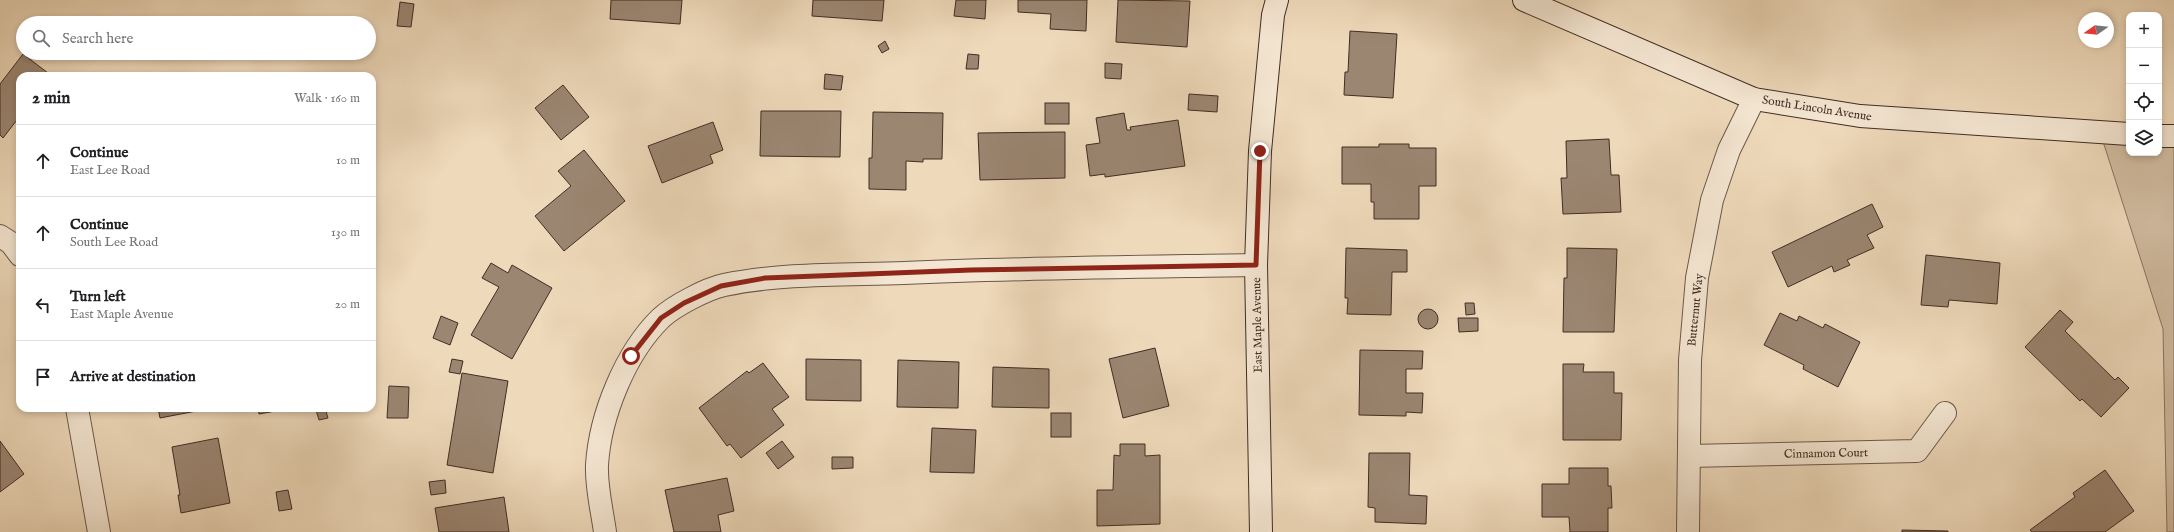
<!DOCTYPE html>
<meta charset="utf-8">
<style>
:root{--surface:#fff;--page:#f2f2f2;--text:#202124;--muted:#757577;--line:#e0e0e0}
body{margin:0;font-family:"IM FELL English",serif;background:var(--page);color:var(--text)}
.controls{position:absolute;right:12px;top:12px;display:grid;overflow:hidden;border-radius:8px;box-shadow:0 2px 6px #0003}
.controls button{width:36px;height:36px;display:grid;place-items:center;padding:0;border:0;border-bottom:1px solid var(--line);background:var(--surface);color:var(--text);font:20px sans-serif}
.compass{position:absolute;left:2078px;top:12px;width:36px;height:36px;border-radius:50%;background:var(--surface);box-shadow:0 2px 6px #0003;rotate:256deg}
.stop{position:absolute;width:12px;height:12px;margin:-9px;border:3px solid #8f2418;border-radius:50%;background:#fff}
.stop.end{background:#8f2418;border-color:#fff;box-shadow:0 1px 4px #0008}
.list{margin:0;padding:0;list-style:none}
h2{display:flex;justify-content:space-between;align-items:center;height:52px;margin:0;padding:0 16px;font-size:17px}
h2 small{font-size:13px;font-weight:400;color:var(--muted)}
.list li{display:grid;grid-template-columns:26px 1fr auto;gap:12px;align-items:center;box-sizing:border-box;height:72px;padding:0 16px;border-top:1px solid var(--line)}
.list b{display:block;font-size:15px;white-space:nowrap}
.list p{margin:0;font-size:13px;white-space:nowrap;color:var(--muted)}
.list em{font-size:13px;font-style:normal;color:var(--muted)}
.icon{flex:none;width:22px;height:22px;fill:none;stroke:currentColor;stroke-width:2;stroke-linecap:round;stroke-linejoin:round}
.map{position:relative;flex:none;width:2174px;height:532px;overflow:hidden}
.search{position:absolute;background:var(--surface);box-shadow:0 2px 6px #0003;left:16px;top:16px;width:360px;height:44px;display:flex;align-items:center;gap:10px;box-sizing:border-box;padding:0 14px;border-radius:22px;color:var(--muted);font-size:15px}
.panel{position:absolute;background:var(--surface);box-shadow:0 2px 6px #0003;left:16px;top:72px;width:360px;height:340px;border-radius:12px}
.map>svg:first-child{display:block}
.green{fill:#d1bca1;stroke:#897463}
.building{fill:#9b8672;stroke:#412d25}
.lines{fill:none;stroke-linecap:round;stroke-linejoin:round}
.street-casing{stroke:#6c584a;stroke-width:24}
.secondary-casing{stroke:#412d25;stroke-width:24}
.street{stroke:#f4e6d2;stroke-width:22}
.secondary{stroke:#f4e6d2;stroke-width:22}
.route{stroke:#8f2418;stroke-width:5}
.labels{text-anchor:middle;stroke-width:3;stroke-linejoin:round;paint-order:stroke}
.street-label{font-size:12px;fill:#412d25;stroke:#f4e6d2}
</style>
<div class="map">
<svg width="2174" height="532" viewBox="0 0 2174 532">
<rect width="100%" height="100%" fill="#eed9ba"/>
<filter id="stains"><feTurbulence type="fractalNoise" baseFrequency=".005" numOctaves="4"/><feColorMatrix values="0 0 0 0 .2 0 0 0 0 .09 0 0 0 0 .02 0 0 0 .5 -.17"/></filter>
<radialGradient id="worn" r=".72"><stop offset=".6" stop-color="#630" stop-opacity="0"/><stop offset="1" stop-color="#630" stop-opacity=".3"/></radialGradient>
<polygon class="green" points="2100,132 2129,134 2129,153 2159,153 2159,136 2174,136 2174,532 2167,532 2163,329"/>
<g class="building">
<polygon points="611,0 682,0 680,24 610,19"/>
<polygon points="813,0 884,0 882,21 812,16"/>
<polygon points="956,0 986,0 985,19 954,16"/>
<polygon points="1018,0 1087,0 1086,31 1050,29 1051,14 1018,12"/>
<polygon points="1118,0 1190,1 1187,47 1116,42"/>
<polygon points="400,2 414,4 411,27 397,26"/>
<polygon points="1350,31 1397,34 1393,98 1344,95 1345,72 1348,72"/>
<polygon points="885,41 889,49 882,53 878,46"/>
<polygon points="23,54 52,76 20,76 20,116 3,138 0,135 0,84"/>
<polygon points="968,54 979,55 978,69 966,69"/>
<polygon points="1105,63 1122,64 1121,79 1105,78"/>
<polygon points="825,74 843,76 841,90 824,89"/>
<polygon points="563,85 589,117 561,140 535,108"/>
<polygon points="1189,94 1218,96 1217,112 1188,110"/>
<rect x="1045" y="103" width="24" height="21"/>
<polygon points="761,111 841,111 840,157 760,156"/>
<polygon points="873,112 943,113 942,159 923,159 923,162 906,161 906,190 869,189 869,158 872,158"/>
<polygon points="1124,113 1127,130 1131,130 1130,127 1178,120 1185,166 1105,177 1105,174 1090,176 1086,145 1100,143 1096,118"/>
<polygon points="713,122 723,150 710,155 713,163 662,183 648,146"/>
<polygon points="1065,132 1065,178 980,180 978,133"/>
<polygon points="1609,139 1611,175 1619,175 1621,212 1563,214 1561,178 1567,178 1566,141"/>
<polygon points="1379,144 1409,144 1409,148 1436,148 1436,186 1419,186 1419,219 1374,219 1374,202 1371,202 1371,184 1342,184 1342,147 1379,147"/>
<polygon points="584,150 625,201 564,251 535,216 571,186 558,171"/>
<polygon points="1872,204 1883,227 1867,235 1874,248 1847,260 1850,265 1834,272 1832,266 1788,287 1772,252"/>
<polygon points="1346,248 1407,250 1407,272 1392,272 1391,315 1347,314 1348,298 1345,298"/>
<polygon points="1567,248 1617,249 1614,332 1563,332 1564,278 1567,278"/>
<polygon points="1926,255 2000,263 1997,304 1949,300 1948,307 1921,305"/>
<polygon points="491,263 508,273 512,265 552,288 512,359 471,335 499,287 482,278"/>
<polygon points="1465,303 1474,303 1475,314 1466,315"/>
<circle cx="1428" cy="319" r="10"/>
<polygon points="2060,310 2073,322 2065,331 2115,380 2118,377 2129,388 2101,417 2082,399 2080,401 2025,347"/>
<polygon points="1780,313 1797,321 1799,316 1823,328 1825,324 1860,342 1838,387 1803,369 1804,365 1764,345"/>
<polygon points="441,316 458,323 450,345 433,338"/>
<polygon points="1458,318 1478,318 1478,331 1459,332"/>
<polygon points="1155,348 1169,406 1123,418 1109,359"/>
<polygon points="1360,350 1423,351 1422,369 1406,369 1406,393 1423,393 1422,413 1406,412 1406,416 1359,415"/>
<polygon points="452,359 463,361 460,374 449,372"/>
<polygon points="806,359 861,360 861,401 806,400"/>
<polygon points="898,360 959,362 958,408 897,407"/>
<polygon points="763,363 789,397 772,409 784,425 741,458 730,444 727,446 699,408 747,371 749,373"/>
<polygon points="1563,364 1584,364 1583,372 1614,372 1614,393 1622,393 1621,440 1563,440"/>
<polygon points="993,367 1049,369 1049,408 992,407"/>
<polygon points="462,373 508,381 493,473 447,465"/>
<polygon points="389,386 409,387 408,418 387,418"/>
<polygon points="158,408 212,408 160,418"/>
<polygon points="258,408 280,408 281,410 259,414"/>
<polygon points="325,408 328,418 319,420 316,410"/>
<rect x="1051" y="413" width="20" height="24"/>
<polygon points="932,428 976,430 974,473 930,472"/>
<polygon points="218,438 230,503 181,513 178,495 180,495 172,447"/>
<polygon points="0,441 24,474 0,492"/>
<polygon points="782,441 794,457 778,469 766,453"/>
<polygon points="1120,444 1145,444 1145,456 1160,455 1160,524 1097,526 1097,490 1113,490 1114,455 1120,456"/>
<polygon points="1369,453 1410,453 1409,495 1427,496 1426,524 1375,522 1375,508 1368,507"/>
<polygon points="832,457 853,457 853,468 832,469"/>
<polygon points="1569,468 1608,468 1608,486 1611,486 1612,508 1608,508 1608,532 1570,532 1569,517 1542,517 1542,484 1569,484"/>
<polygon points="2105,470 2134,511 2105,532 2032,532 2030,530 2075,497 2073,493"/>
<polygon points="727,478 734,511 718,515 721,532 674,532 665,490"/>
<polygon points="445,480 446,493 431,495 429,482"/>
<polygon points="288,490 292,509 279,511 276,492"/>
<polygon points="504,497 509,532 439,532 435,508"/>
<polygon points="1902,530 1948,531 1948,532 1902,532"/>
</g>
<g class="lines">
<g class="street-casing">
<g id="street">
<polyline points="0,236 11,243 20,255"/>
<polyline points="77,408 99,532"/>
<polyline points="1689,456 1917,451 1945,413"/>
<path d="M605,532C602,510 596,487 597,465C600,416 625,353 661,318C674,306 706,289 724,285C782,273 844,275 904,273C1021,268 1138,267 1256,265"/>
<polyline points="1688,532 1690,360 1697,278 1712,200 1729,150 1754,99"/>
</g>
</g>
<g class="secondary-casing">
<g id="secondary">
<polyline points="1524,0 1754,99 1860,116 2129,134"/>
<polyline points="2159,136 2174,136"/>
<polyline points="1261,532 1256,265 1260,151 1273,15 1277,0"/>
</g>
</g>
<use href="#street" class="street"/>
<use href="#secondary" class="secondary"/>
</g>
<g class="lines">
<polyline class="route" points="631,356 661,318 684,303 721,286 765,278 971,270 1256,265 1260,151"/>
</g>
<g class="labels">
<g class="street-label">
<text transform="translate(1817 108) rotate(9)" y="4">South Lincoln Avenue</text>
<text transform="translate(1695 310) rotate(-84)" y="4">Butternut Way</text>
<text transform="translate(1257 325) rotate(-91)" y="4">East Maple Avenue</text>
<text transform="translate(1826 453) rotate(-1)" y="4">Cinnamon Court</text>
</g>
</g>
<rect width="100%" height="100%" filter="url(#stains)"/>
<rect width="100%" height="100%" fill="url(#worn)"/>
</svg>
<div class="controls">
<button>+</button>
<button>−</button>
<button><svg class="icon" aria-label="locate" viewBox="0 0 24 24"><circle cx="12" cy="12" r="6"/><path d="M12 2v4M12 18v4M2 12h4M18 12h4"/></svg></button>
<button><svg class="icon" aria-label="layers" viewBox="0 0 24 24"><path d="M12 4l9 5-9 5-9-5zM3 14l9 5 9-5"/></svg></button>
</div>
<svg class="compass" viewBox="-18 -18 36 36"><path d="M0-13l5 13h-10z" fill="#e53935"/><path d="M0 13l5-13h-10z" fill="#757577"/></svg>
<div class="stop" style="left:631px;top:356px"></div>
<div class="stop end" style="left:1260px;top:151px"></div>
<div class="search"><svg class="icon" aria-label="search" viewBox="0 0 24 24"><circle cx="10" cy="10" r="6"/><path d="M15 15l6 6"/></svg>Search here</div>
<section class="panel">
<h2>2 min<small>Walk · 160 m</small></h2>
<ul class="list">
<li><svg class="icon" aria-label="ahead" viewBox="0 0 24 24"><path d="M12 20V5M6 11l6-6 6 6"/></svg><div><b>Continue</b><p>East Lee Road</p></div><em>10 m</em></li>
<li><svg class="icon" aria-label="ahead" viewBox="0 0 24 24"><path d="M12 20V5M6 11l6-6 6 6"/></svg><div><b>Continue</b><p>South Lee Road</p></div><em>130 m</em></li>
<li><svg class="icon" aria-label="left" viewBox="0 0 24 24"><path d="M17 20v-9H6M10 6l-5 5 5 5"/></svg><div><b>Turn left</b><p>East Maple Avenue</p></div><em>20 m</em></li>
<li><svg class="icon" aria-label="arrive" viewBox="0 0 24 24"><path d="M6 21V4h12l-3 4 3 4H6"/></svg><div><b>Arrive at destination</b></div></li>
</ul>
</section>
</div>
